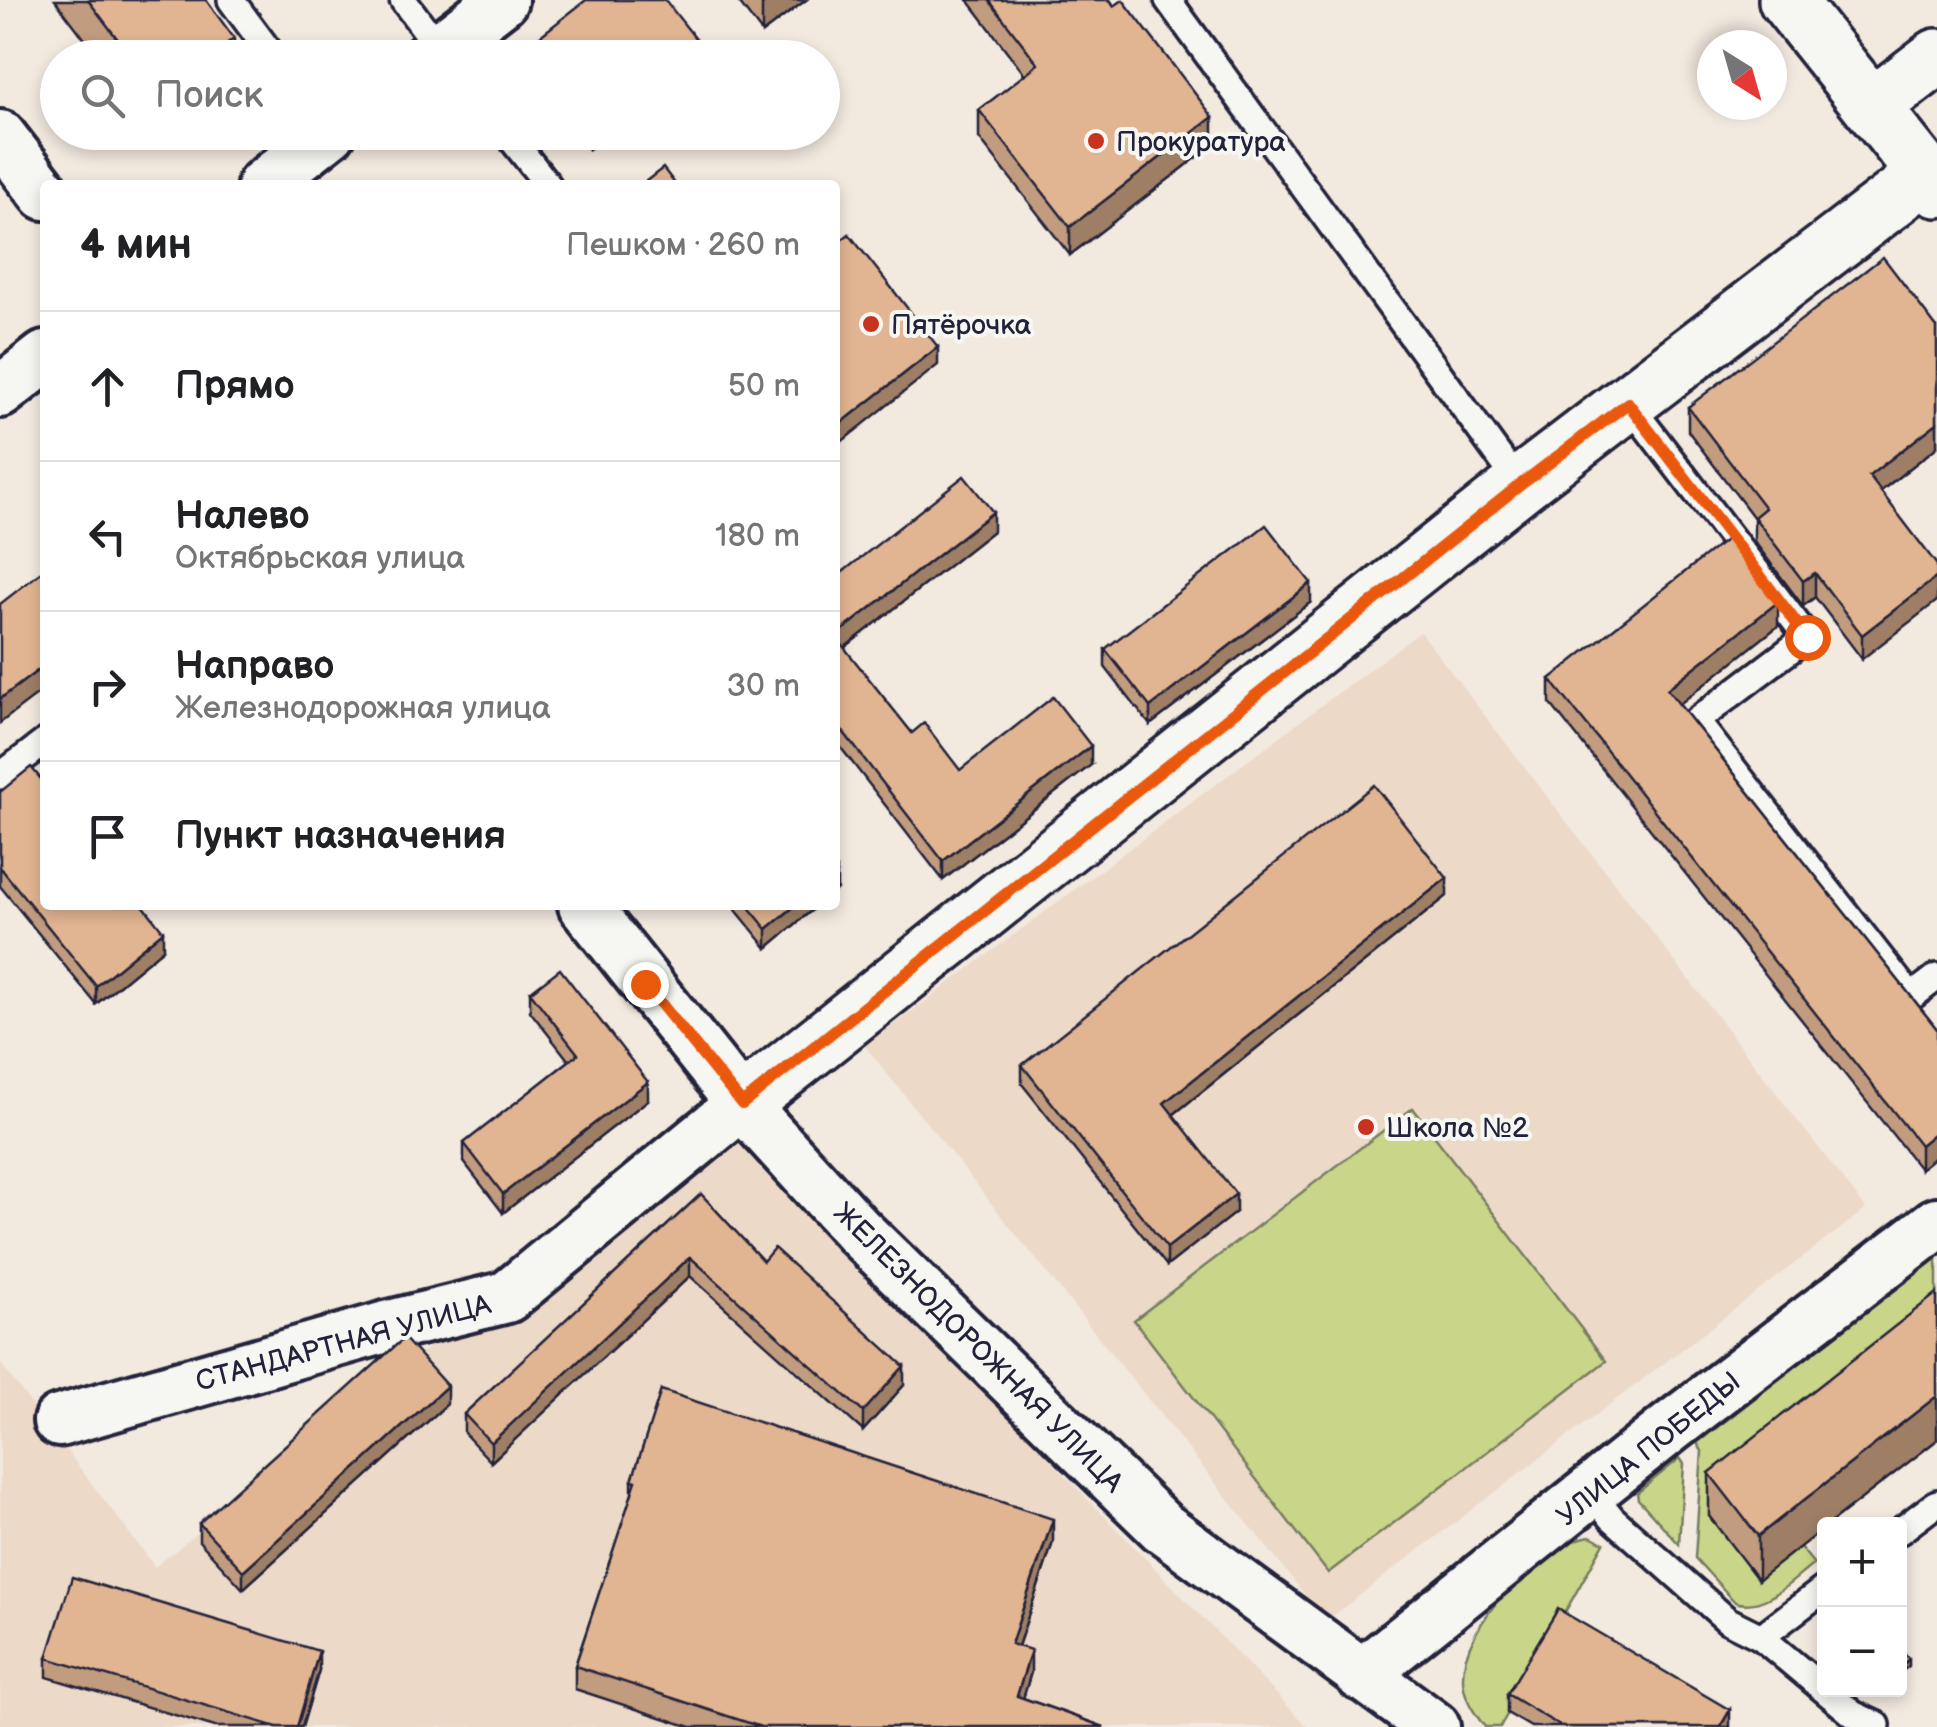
<!DOCTYPE html>
<html lang="ru">
<meta charset="utf-8">
<style>
:root{--surface:#fff;--page:#f6f6f6;--text:#202124;--muted:#757577;--line:#e0e0e0}
body{margin:0;font-family:"Balsamiq Sans",sans-serif;background:var(--page);color:var(--text)}
.controls{position:absolute;right:30px;bottom:30px;display:grid;overflow:hidden;border-radius:10px;box-shadow:0 5px 15px #0003}
.controls button{width:90px;height:90px;display:grid;place-items:center;padding:0;border:0;border-bottom:2px solid var(--line);background:var(--surface);color:var(--text);font:50px sans-serif}
.compass{position:absolute;left:1697px;top:30px;width:90px;height:90px;border-radius:50%;background:var(--surface);box-shadow:0 5px 15px #0003;rotate:143deg}
.stop{position:absolute;width:30px;height:30px;margin:-22px;border:8px solid #ea580c;border-radius:50%;background:#fff}
.stop.end{background:#ea580c;border-color:#fff;box-shadow:0 2px 10px #0008}
.list{margin:0;padding:0;list-style:none}
h2{display:flex;justify-content:space-between;align-items:center;height:130px;margin:0;padding:0 40px;font-size:42px}
h2 small{font-size:32px;font-weight:400;color:var(--muted)}
.list li{display:grid;grid-template-columns:65px 1fr auto;gap:30px;align-items:center;box-sizing:border-box;height:150px;padding:0 40px;border-top:2px solid var(--line)}
.list b{display:block;font-size:38px;white-space:nowrap}
.list p{margin:0;font-size:32px;white-space:nowrap;color:var(--muted)}
.list em{font-size:32px;font-style:normal;color:var(--muted)}
.icon{flex:none;width:55px;height:55px;fill:none;stroke:currentColor;stroke-width:2;stroke-linecap:round;stroke-linejoin:round}
.map{position:relative;flex:none;width:1937px;height:1727px;overflow:hidden}
.search{position:absolute;background:var(--surface);box-shadow:0 5px 15px #0003;left:40px;top:40px;width:800px;height:110px;display:flex;align-items:center;gap:25px;box-sizing:border-box;padding:0 35px;border-radius:55px;color:var(--muted);font-size:38px}
.panel{position:absolute;background:var(--surface);box-shadow:0 5px 15px #0003;left:40px;top:180px;width:800px;height:730px;border-radius:10px}
.map>svg:first-child{display:block}
.built{fill:#edd9c8}
.green{fill:#c9d588;stroke:#767c62;stroke-width:2.5}
.lines{fill:none;stroke-linecap:round;stroke-linejoin:round}
.service-casing{stroke:#22223b;stroke-width:32}
.minor-casing{stroke:#22223b;stroke-width:58}
.tertiary-casing{stroke:#22223b;stroke-width:62}
.secondary-casing{stroke:#22223b;stroke-width:62}
.service{stroke:#f6f6f2;stroke-width:25}
.minor{stroke:#f6f6f2;stroke-width:50}
.tertiary{stroke:#f6f6f2;stroke-width:55}
.secondary{stroke:#f6f6f2;stroke-width:55}
.wall{fill:#c29c7e;stroke:#22223b;stroke-width:2.5}
.shaded-wall{fill:#9e7f66;stroke:#22223b;stroke-width:2.5}
.building{fill:#e2b592;stroke:#22223b;stroke-width:2.5}
.route{stroke:#ea580c;stroke-width:12}
.poi-dot{fill:#c8321e;stroke:#f6f6f2;stroke-width:4}
.labels{text-anchor:middle;stroke-width:8;stroke-linejoin:round;paint-order:stroke}
.poi-label{font-size:28px;fill:#22223b;stroke:#f6f6f2;text-anchor:start}
.street-label{font-size:28px;fill:#22223b;stroke:#f6f6f2}
</style>
<div class="map">
<svg width="1937" height="1727" viewBox="0 0 1937 1727">
<rect width="100%" height="100%" fill="#f2e9df"/>
<filter id="ink" filterUnits="userSpaceOnUse"><feTurbulence type="fractalNoise" baseFrequency=".01" numOctaves="2"/><feDisplacementMap in="SourceGraphic" scale="20" xChannelSelector="R" yChannelSelector="G"/><feConvolveMatrix kernelMatrix="1 2 1 2 8 2 1 2 1" color-interpolation-filters="sRGB"/></filter>
<g filter="url(#ink)">
<g class="built">
<polygon points="1420,632 1866,1209 1326,1621 865,1046"/>
<polygon points="717,1115 1308,1727 0,1727 0,1363 155,1567"/>
</g>
<g class="green">
<polygon points="1413,1108 1606,1361 1328,1573 1134,1320"/>
<path d="M1937,1256V1336L1800,1547L1814,1564C1792,1580 1765,1612 1735,1602L1695,1558L1702,1451L1697,1443Z"/>
<polygon points="1680,1458 1684,1464 1679,1544 1638,1499 1637,1493"/>
<path d="M1590,1536L1604,1543L1500,1727H1485C1474,1713 1463,1697 1463,1678C1462,1625 1539,1544 1590,1536Z"/>
</g>
<g class="lines">
<g class="service-casing">
<g id="service">
<polyline points="231,0 274,58"/>
<polyline points="403,0 445,56"/>
<polyline points="1168,0 1520,485"/>
<polyline points="506,132 548,185"/>
<polyline points="1628,403 1807,637 1696,721 1911,997 1937,977"/>
<polyline points="0,776 45,742"/>
<polyline points="1592,1493 1612,1518 1727,1620 1761,1637 1824,1589"/>
<polyline points="1900,1531 1937,1503"/>
<polyline points="1761,1637 1853,1714 1877,1725"/>
</g>
</g>
<g class="minor-casing">
<g id="minor">
<polyline points="427,58 502,0"/>
<polyline points="0,136 45,194"/>
<polyline points="263,185 330,132"/>
<polyline points="0,392 45,357"/>
<polyline points="584,905 742,1104 857,1230 1162,1527 1434,1727"/>
<polyline points="59,1421 386,1327 507,1297 742,1104"/>
<polyline points="1361,1675 1671,1427 1937,1223"/>
</g>
</g>
<g class="tertiary-casing">
<g id="tertiary">
<polyline points="1787,0 1872,107"/>
<polyline points="742,1104 1520,485 1925,175"/>
</g>
</g>
<g class="secondary-casing">
<polyline id="secondary" points="1937,57 1872,107 1937,189"/>
</g>
<use href="#service" class="service"/>
<use href="#minor" class="minor"/>
<use href="#tertiary" class="tertiary"/>
<use href="#secondary" class="secondary"/>
</g>
<g class="wall">
<polygon points="55,0 206,0 234,58 99,58"/>
<polygon points="737,0 806,0 762,33"/>
<polygon points="968,0 1110,0 1213,145 1070,255 979,138 979,110 1025,75"/>
<polygon points="576,132 610,132 589,149"/>
<polygon points="1937,328 1937,447 1881,491 1862,659 1815,597 1803,606 1754,541 1754,518 1688,431 1688,407"/>
<polygon points="993,531 844,648 912,733 960,770 1091,765 943,880 835,740 835,578"/>
<polygon points="1311,602 1150,725 1105,667 1105,649"/>
<polygon points="1778,626 1679,704 1937,1029 1920,1169 1550,703 1550,679"/>
<polygon points="0,792 163,949 96,1004 0,886"/>
<polygon points="1447,896 1173,1115 1236,1212 1167,1266 1022,1084 1022,1065"/>
<polygon points="732,905 818,905 767,948"/>
<polygon points="530,992 648,1100 503,1213 464,1162 464,1143 569,1061 530,1011"/>
<polygon points="701,1194 763,1261 904,1385 863,1431 690,1276 491,1462 464,1433 464,1414"/>
<polygon points="447,1404 243,1589 199,1541 199,1523"/>
<polygon points="1937,1440 1829,1524 1824,1524 1758,1580 1709,1516 1709,1473"/>
<polygon points="632,1480 1053,1542 1018,1646 1031,1672 1023,1698 1104,1727 691,1727 575,1689 575,1666 632,1495"/>
<polygon points="47,1658 319,1670 302,1727 215,1727 47,1677"/>
<polygon points="1507,1694 1730,1727 1531,1727 1507,1713"/>
</g>
<g class="shaded-wall">
<polygon points="769,0 806,0 762,33 762,5"/>
<polygon points="234,38 234,58 209,58"/>
<polygon points="699,43 699,58 681,58"/>
<polygon points="1213,117 1213,145 1070,255 1070,227"/>
<polygon points="589,132 610,132 589,149"/>
<polygon points="938,347 938,365 835,447 835,428"/>
<polygon points="1937,423 1937,447 1869,500 1869,476"/>
<polygon points="993,512 993,531 835,655 835,636"/>
<polygon points="1815,573 1815,597 1803,606 1803,581"/>
<polygon points="1937,577 1937,601 1862,659 1862,635"/>
<polygon points="1311,583 1311,602 1150,725 1150,707"/>
<polygon points="1778,602 1778,626 1667,714 1667,689"/>
<polygon points="45,665 45,689 0,723 0,699"/>
<polygon points="1091,746 1091,765 943,880 943,861"/>
<polygon points="837,870 837,889 835,891 835,872"/>
<polygon points="1447,878 1447,896 1164,1122 1164,1103"/>
<polygon points="796,905 818,905 767,948 767,929"/>
<polygon points="163,931 163,949 96,1004 96,986"/>
<polygon points="648,1082 648,1100 503,1213 503,1194"/>
<polygon points="1937,1131 1937,1155 1920,1169 1920,1145"/>
<polygon points="1236,1194 1236,1212 1167,1266 1167,1248"/>
<polygon points="690,1257 690,1276 491,1462 491,1443"/>
<polygon points="904,1366 904,1385 863,1431 863,1412"/>
<polygon points="447,1386 447,1404 243,1589 243,1571"/>
<polygon points="1937,1396 1937,1440 1829,1524 1824,1524 1824,1528 1758,1580 1758,1536"/>
<polygon points="1053,1519 1053,1542 1011,1667 1011,1644"/>
<polygon points="1031,1650 1031,1672 1017,1719 1017,1696"/>
<polygon points="319,1651 319,1670 302,1727 297,1727"/>
<polygon points="1909,1659 1909,1666 1900,1673 1900,1667"/>
<polygon points="1730,1710 1730,1727 1720,1727"/>
</g>
<g class="building">
<polygon points="88,0 206,0 234,38 209,58 132,58"/>
<polygon points="586,0 665,0 699,43 681,58 532,58 525,48"/>
<polygon points="989,0 1110,0 1114,6 1123,0 1213,117 1070,227 979,110 1038,64"/>
<polygon points="663,168 676,185 641,185"/>
<polygon points="849,234 938,347 835,428 835,245"/>
<polygon points="1883,257 1937,328 1937,423 1869,476 1937,565 1937,577 1862,635 1815,573 1803,581 1754,517 1765,508 1688,407"/>
<polygon points="964,476 993,512 835,636 912,733 924,723 960,770 1053,697 1091,746 943,861 835,721 835,578"/>
<polygon points="1266,525 1311,583 1150,707 1105,649"/>
<polygon points="1729,537 1778,602 1667,689 1937,1029 1937,1131 1920,1145 1550,679"/>
<polygon points="45,569 45,665 0,699 0,604"/>
<polygon points="31,767 45,784 45,905 143,905 163,931 96,986 0,867 0,792"/>
<polygon points="1374,785 1447,878 1164,1103 1236,1194 1167,1248 1022,1065"/>
<polygon points="747,905 796,905 767,929"/>
<polygon points="560,969 648,1082 503,1194 464,1143 578,1054 530,992"/>
<polygon points="701,1194 763,1261 774,1248 904,1366 863,1412 690,1257 491,1443 464,1414"/>
<polygon points="1937,1293 1937,1396 1758,1536 1709,1473"/>
<polygon points="404,1338 447,1386 243,1571 199,1523"/>
<polygon points="661,1390 1053,1519 1011,1644 1031,1650 1017,1696 1104,1727 761,1727 575,1666 636,1481 632,1480"/>
<polygon points="72,1577 319,1651 297,1727 277,1727 47,1658"/>
<polygon points="1558,1609 1730,1710 1720,1727 1562,1727 1507,1694"/>
<polygon points="1900,1647 1909,1659 1900,1667"/>
</g>
</g>
<g class="lines" filter="url(#ink)">
<polyline class="route" points="645,984 742,1104 1520,485 1628,403 1807,637"/>
</g>
<g class="poi-dot">
<circle cx="1096" cy="141" r="10"/>
<circle cx="871" cy="324" r="10"/>
<circle cx="1366" cy="1127" r="10"/>
</g>
<g class="labels">
<g class="poi-label">
<text x="1116" y="151">Прокуратура</text>
<text x="891" y="334">Пятёрочка</text>
<text x="1386" y="1137">Школа №2</text>
</g>
<g class="street-label">
<text transform="translate(343 1342) rotate(-15)" y="10">СТАНДАРТНАЯ УЛИЦА</text>
<text transform="translate(979 1347) rotate(45)" y="10">ЖЕЛЕЗНОДОРОЖНАЯ УЛИЦА</text>
<text transform="translate(1648 1448) rotate(-39)" y="10">УЛИЦА ПОБЕДЫ</text>
</g>
</g>
</svg>
<div class="controls">
<button>+</button>
<button>−</button>
</div>
<svg class="compass" viewBox="-18 -18 36 36"><path d="M0-13l5 13h-10z" fill="#e53935"/><path d="M0 13l5-13h-10z" fill="#757577"/></svg>
<div class="stop" style="left:1807px;top:637px"></div>
<div class="stop end" style="left:645px;top:984px"></div>
<div class="search"><svg class="icon" aria-label="search" viewBox="0 0 24 24"><circle cx="10" cy="10" r="6"/><path d="M15 15l6 6"/></svg>Поиск</div>
<section class="panel">
<h2>4 мин<small>Пешком · 260 m</small></h2>
<ul class="list">
<li><svg class="icon" aria-label="ahead" viewBox="0 0 24 24"><path d="M12 20V5M6 11l6-6 6 6"/></svg><div><b>Прямо</b></div><em>50 m</em></li>
<li><svg class="icon" aria-label="left" viewBox="0 0 24 24"><path d="M17 20v-9H6M10 6l-5 5 5 5"/></svg><div><b>Налево</b><p>Октябрьская улица</p></div><em>180 m</em></li>
<li><svg class="icon" aria-label="right" viewBox="0 0 24 24"><path d="M7 20v-9h11M14 6l5 5-5 5"/></svg><div><b>Направо</b><p>Железнодорожная улица</p></div><em>30 m</em></li>
<li><svg class="icon" aria-label="arrive" viewBox="0 0 24 24"><path d="M6 21V4h12l-3 4 3 4H6"/></svg><div><b>Пункт назначения</b></div></li>
</ul>
</section>
</div>
